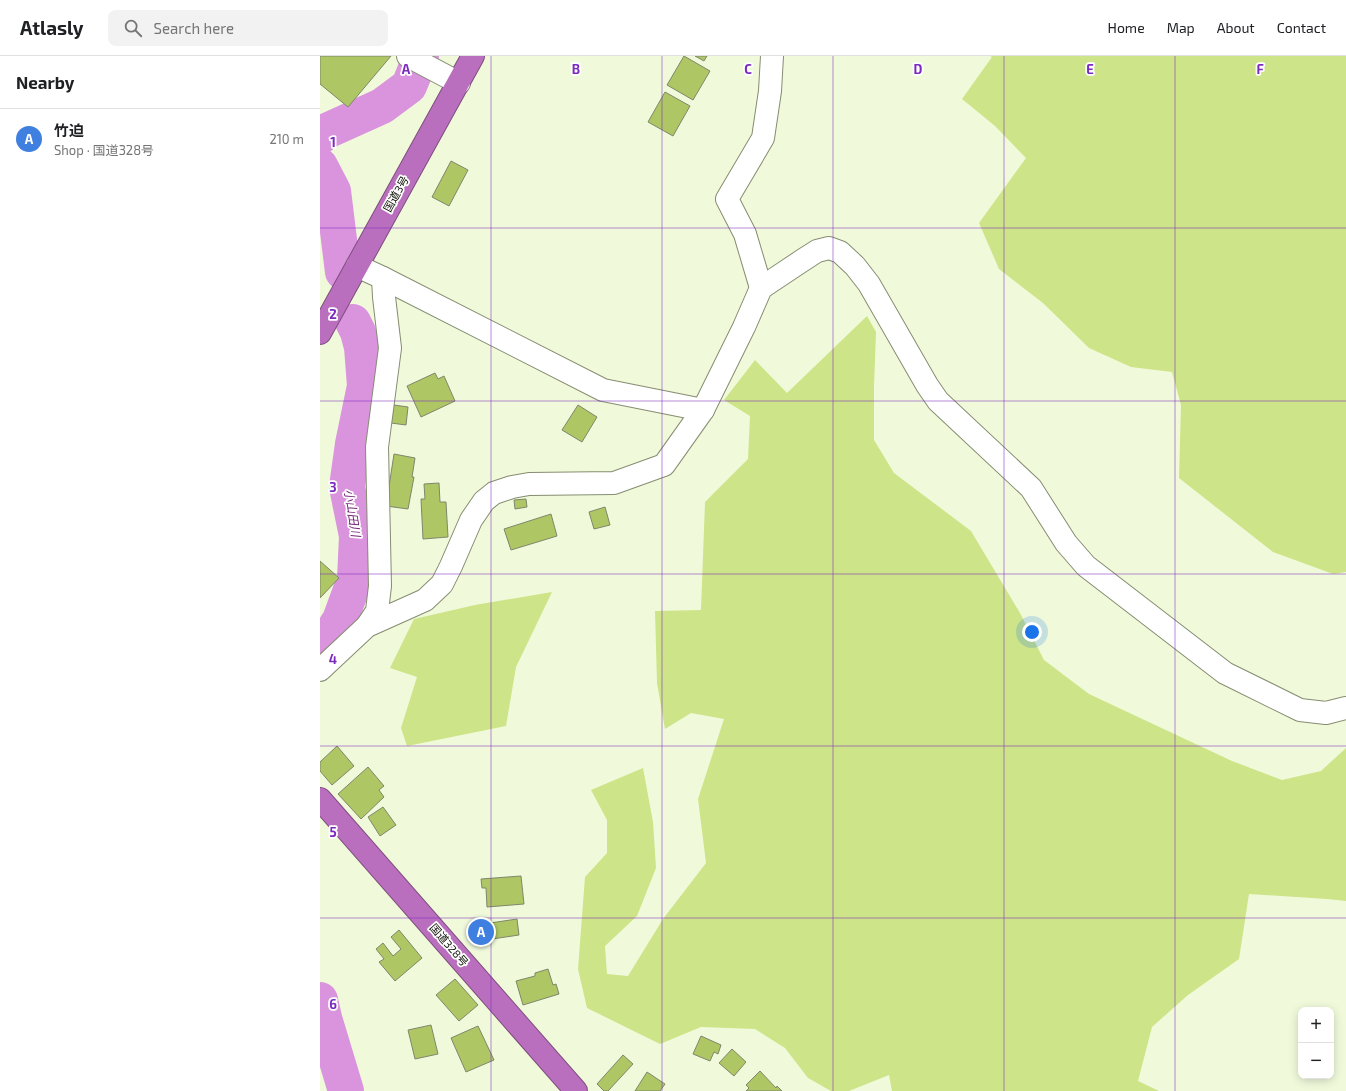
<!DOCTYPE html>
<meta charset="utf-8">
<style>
:root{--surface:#fff;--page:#f2f2f2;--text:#202124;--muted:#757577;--line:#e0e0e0;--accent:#0b8043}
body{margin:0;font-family:"Exo 2","Noto Sans JP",sans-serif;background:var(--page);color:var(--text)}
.controls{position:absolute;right:12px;bottom:12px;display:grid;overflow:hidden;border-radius:8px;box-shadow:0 2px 10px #0003}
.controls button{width:36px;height:36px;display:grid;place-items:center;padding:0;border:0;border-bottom:1px solid var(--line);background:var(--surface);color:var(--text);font:20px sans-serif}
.you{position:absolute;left:712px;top:576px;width:14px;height:14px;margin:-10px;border:3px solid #fff;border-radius:50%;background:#1a73e8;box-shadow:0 0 0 6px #1a73e833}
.badge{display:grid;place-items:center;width:26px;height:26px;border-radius:50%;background:var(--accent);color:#fff;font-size:13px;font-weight:700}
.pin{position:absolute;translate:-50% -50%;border:2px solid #fff;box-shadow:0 1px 4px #0006}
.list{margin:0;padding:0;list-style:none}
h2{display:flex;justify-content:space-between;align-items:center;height:52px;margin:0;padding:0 16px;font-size:17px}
h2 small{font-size:13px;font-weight:400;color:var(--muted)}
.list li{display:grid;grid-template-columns:26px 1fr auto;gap:12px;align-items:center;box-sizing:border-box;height:60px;padding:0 16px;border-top:1px solid var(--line)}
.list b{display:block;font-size:15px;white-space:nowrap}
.list p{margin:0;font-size:13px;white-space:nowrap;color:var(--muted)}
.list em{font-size:13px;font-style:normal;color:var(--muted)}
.icon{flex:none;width:22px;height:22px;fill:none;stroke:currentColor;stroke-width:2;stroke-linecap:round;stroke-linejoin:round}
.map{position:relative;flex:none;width:1026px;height:1035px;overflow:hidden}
header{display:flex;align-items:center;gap:24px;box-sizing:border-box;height:56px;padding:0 20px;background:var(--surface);border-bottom:1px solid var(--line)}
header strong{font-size:19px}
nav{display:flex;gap:22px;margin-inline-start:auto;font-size:14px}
.search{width:280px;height:36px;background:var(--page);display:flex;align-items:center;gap:10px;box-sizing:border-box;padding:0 14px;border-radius:8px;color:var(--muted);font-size:15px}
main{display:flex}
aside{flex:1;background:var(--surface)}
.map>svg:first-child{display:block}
.green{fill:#cde488}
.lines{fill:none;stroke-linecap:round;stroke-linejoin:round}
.river{stroke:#da93dd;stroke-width:36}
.building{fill:#aec664;stroke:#7f876b}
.minor-casing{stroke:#858d71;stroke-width:24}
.highway-casing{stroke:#7e4e7e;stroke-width:24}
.minor{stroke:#fff;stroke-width:22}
.highway{stroke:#ba6fbe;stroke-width:22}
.grid{fill:none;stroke:#7b2cbf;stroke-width:1;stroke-opacity:0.55}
.labels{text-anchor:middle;stroke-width:3.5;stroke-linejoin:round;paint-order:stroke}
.street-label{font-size:11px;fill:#0e1106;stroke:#fff}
.water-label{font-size:12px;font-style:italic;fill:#6f1b75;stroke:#fff}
.grid-label{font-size:13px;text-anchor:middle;font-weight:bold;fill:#7b2cbf;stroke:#fff;stroke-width:3.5;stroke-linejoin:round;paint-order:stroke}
</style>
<header>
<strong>Atlasly</strong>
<div class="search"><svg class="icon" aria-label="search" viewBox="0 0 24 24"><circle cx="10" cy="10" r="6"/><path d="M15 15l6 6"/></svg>Search here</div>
<nav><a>Home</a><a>Map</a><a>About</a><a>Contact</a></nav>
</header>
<main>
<aside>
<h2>Nearby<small></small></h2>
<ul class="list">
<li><span class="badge" style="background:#3f7fe0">A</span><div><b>竹迫</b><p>Shop · 国道328号</p></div><em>210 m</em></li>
</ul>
</aside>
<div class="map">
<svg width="1026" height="1035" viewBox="0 0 1026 1035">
<rect width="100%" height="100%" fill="#f0fadb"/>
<g class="green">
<polygon points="670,0 1026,0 1026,516 1013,518 953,496 859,422 861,349 852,316 811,311 769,292 723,247 679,213 659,167 706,102 675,70 642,43 672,1"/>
<polygon points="547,260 556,276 554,330 554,384 574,417 651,475 700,557 724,604 769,638 912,705 962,724 1001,715 1026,692 1026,845 1007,843 929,838 919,903 868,939 832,971 818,1025 839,1035 572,1035 569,1019 529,1035 511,1035 488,1022 465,992 435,973 381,971 340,988 267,952 258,913 265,821 287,797 287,764 271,734 323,712 333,766 336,812 317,860 285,890 287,918 308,920 343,863 386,807 378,743 404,663 371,657 345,673 337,627 335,555 381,554 385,446 428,403 430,360 404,344 435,304 467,337"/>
<polygon points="232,536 196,611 186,670 87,690 81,672 97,621 70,612 94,563 155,549"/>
</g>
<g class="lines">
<g class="river">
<polyline points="0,81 2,77 62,50 89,30 101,0"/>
<polyline points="0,110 13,135 23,216"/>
<polyline points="0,595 20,564 35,523 37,480 27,431 33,388 45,330 42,291 38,276 33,266"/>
<polyline points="0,944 4,962 26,1035"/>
</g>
</g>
<g class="building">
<polygon points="0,0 71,0 28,51 0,28"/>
<polygon points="364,0 390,15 373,44 347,29"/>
<polygon points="375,0 387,0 384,5"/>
<polygon points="345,36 370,50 353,80 328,66"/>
<polygon points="131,105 148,114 129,150 112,141"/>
<polygon points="115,317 118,323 124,320 135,345 101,361 87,330"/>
<polygon points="74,349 88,351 86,369 71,367"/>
<polygon points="258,349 277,361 262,386 242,374"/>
<polygon points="74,398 95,402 92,421 94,421 88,453 66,450"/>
<polygon points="119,427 120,446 126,446 128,481 103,483 101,443 105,443 104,428"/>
<polygon points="206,443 207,451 195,453 194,444"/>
<polygon points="285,451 290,469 274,473 269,456"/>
<polygon points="231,458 237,480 191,494 184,473"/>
<polygon points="0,505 19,522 0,542"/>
<polygon points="17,690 34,710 12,729 0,715 0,706"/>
<polygon points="48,711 64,730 59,734 64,741 41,763 18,738"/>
<polygon points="63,751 76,769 60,780 48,761"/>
<polygon points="201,820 204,848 167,851 166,832 162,832 161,823"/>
<polygon points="197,863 199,879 152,886 150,870"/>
<polygon points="79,874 102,902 75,925 59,906 64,903 56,893 63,887 73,900 81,893 71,881"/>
<polygon points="228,913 233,929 236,928 239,938 203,949 196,925 215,920 215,917"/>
<polygon points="135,923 158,949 139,965 116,939"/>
<polygon points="111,969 118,998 95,1003 88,974"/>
<polygon points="158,970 174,1004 146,1016 131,982"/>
<polygon points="381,980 401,989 398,998 394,996 390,1005 373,998"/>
<polygon points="412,993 426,1006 414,1020 399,1007"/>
<polygon points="303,999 313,1008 288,1035 284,1035 277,1028"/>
<polygon points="440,1015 456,1032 457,1030 462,1035 426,1035 429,1032 426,1029"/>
<polygon points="327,1016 345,1028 340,1035 315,1035"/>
</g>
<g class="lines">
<g class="minor-casing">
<g id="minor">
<polyline points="88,0 139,27"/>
<polyline points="37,210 63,222 283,334 383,354"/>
<polyline points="441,232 425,178 407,143 443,82 450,35 452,0"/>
<polyline points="47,570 57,555 60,530 57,391 70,292 64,241 63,222"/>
<polyline points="0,614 47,570 105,544 122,528 131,510 151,464 164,445 174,437 192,431 209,428 294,427 344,409 383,354 424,271 441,232 483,204 497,195 509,192 520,196 535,210 549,228 607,329 618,345 711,432 746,487 766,510 905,617 980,654 1006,657 1026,652"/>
</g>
</g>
<g class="highway-casing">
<g id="highway">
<polyline points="0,277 153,0"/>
<polyline points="0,743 256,1035"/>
</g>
</g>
<use href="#minor" class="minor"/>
<use href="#highway" class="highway"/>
</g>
<path class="grid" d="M171,0V1035M342,0V1035M513,0V1035M684,0V1035M855,0V1035M0,172H1026M0,345H1026M0,518H1026M0,690H1026M0,862H1026"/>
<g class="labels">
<g class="street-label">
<text transform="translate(76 138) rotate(-61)" y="4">国道3号</text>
<text transform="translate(129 889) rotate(49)" y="4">国道328号</text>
</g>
<g class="water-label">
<text transform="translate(32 457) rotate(81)" y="4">小山田川</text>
</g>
</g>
<g class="grid-label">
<text x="86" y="18">A</text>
<text x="256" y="18">B</text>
<text x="428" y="18">C</text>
<text x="598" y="18">D</text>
<text x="770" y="18">E</text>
<text x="940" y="18">F</text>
<text x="13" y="91">1</text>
<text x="13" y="263">2</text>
<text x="13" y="436">3</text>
<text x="13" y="608">4</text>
<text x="13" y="781">5</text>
<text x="13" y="953">6</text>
</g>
</svg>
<div class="controls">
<button>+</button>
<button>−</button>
</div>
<div class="you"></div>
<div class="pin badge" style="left:161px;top:876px;background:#3f7fe0">A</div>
</div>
</main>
